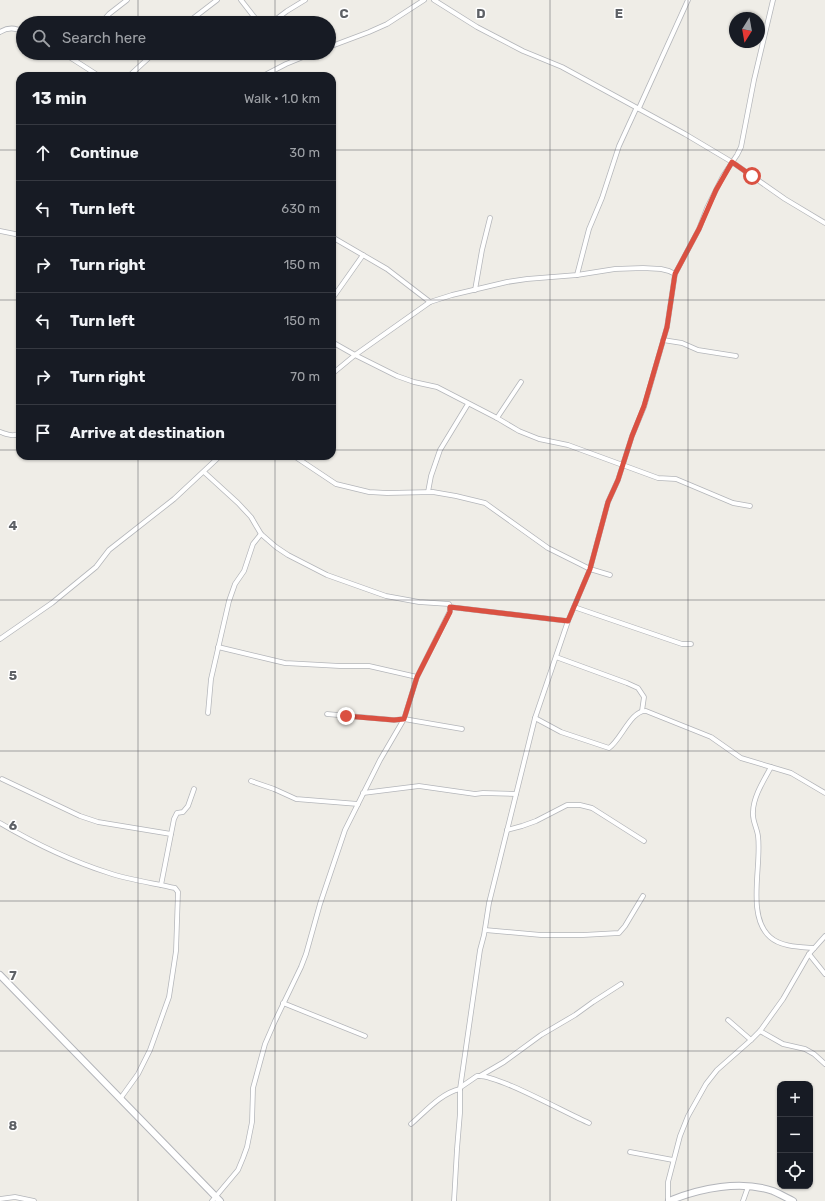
<!DOCTYPE html>
<meta charset="utf-8">
<style>
:root{--surface:#171b24;--page:#20242c;--text:#f1f3f6;--muted:#9ea1a6;--line:#363941}
body{margin:0;font-family:Rubik,sans-serif;background:var(--page);color:var(--text)}
.controls{position:absolute;right:12px;bottom:12px;display:grid;overflow:hidden;border-radius:8px;box-shadow:0 1px 3px #0004}
.controls button{width:36px;height:36px;display:grid;place-items:center;padding:0;border:0;border-bottom:1px solid var(--line);background:var(--surface);color:var(--text);font:20px sans-serif}
.compass{position:absolute;left:729px;top:12px;width:36px;height:36px;border-radius:50%;background:var(--surface);box-shadow:0 1px 3px #0004;rotate:191deg}
.stop{position:absolute;width:12px;height:12px;margin:-9px;border:3px solid #da5142;border-radius:50%;background:#fff}
.stop.end{background:#da5142;border-color:#fff;box-shadow:0 1px 4px #0008}
.list{margin:0;padding:0;list-style:none}
h2{display:flex;justify-content:space-between;align-items:center;height:52px;margin:0;padding:0 16px;font-size:17px}
h2 small{font-size:13px;font-weight:400;color:var(--muted)}
.list li{display:grid;grid-template-columns:26px 1fr auto;gap:12px;align-items:center;box-sizing:border-box;height:56px;padding:0 16px;border-top:1px solid var(--line)}
.list b{display:block;font-size:15px;white-space:nowrap}
.list em{font-size:13px;font-style:normal;color:var(--muted)}
.icon{flex:none;width:22px;height:22px;fill:none;stroke:currentColor;stroke-width:2;stroke-linecap:round;stroke-linejoin:round}
.map{position:relative;flex:none;width:825px;height:1201px;overflow:hidden}
.search{position:absolute;background:var(--surface);box-shadow:0 1px 3px #0004;left:16px;top:16px;width:320px;height:44px;display:flex;align-items:center;gap:10px;box-sizing:border-box;padding:0 14px;border-radius:22px;color:var(--muted);font-size:15px}
.panel{position:absolute;background:var(--surface);box-shadow:0 1px 3px #0004;left:16px;top:72px;width:320px;height:388px;border-radius:12px}
.map>svg:first-child{display:block}
.lines{fill:none;stroke-linecap:round;stroke-linejoin:round}
.minor-casing{stroke:#b4b6ba;stroke-width:5.5}
.secondary-casing{stroke:#b3b5ba;stroke-width:8}
.minor{stroke:#fff;stroke-width:4}
.secondary{stroke:#fff;stroke-width:6}
.route{stroke:#da5142;stroke-width:5}
.grid{fill:none;stroke:#5e6166;stroke-width:1;stroke-opacity:0.55}
.grid-label{font-size:13px;text-anchor:middle;font-weight:bold;fill:#5e6166;stroke:#fff;stroke-width:3;stroke-linejoin:round;paint-order:stroke}
</style>
<div class="map">
<svg width="825" height="1201" viewBox="0 0 825 1201">
<rect width="100%" height="100%" fill="#efede7"/>
<g class="lines">
<g class="minor-casing">
<g id="minor">
<polyline points="241,0 259,23"/>
<polyline points="434,0 477,27 523,51 562,67 685,134 732,162 785,199 825,223"/>
<polyline points="101,23 109,14 127,0"/>
<polyline points="187,23 217,0"/>
<polyline points="271,23 287,11 305,0"/>
<path d="M0,32C8,27 15,27 23,32"/>
<polyline points="329,47 369,32 387,24 424,0"/>
<polyline points="57,53 71,58 99,76"/>
<polyline points="129,76 154,53"/>
<polyline points="263,76 286,64 313,53"/>
<polyline points="0,231 20,235"/>
<polyline points="332,237 387,269 430,302"/>
<polyline points="577,275 589,229 602,198 619,146 636,109 639,108 688,0"/>
<polyline points="475,290 482,250 490,218"/>
<polyline points="332,299 363,255"/>
<polyline points="663,340 682,343 698,350 736,356"/>
<polyline points="332,342 355,355 397,376 414,382 437,387 497,418 519,431 539,439 568,445 658,478 676,479 733,503 750,506"/>
<polyline points="332,374 355,355 430,302 452,295 507,282 527,279 577,275 615,269 643,268 661,269 669,271 675,274"/>
<polyline points="497,418 521,382"/>
<path d="M0,432C7,434 15,438 20,432"/>
<polyline points="294,456 336,484 369,492 387,493 433,492 456,496 485,503 548,548 590,569 610,575"/>
<polyline points="204,472 238,503 251,517 261,534 276,547 288,555 327,575 386,596 419,602 449,604 450,607 568,621"/>
<polyline points="428,492 431,476 440,450 468,404"/>
<polyline points="574,607 682,644 691,644"/>
<polyline points="0,639 52,603 96,567 109,550 174,499 220,456"/>
<polyline points="218,647 285,663 340,666 369,666 417,677"/>
<polyline points="556,657 627,683 638,688 644,697 642,711"/>
<polyline points="208,713 211,679 229,601 235,584 244,571 253,544 261,534"/>
<polyline points="327,714 394,720 404,719 462,729"/>
<path d="M535,718L561,732L609,748C621,740 631,710 646,711L711,737L741,758L791,773L825,793"/>
<path d="M771,767C764,780 753,797 753,812C752,820 757,828 758,836C762,865 746,916 770,937C781,947 800,947 814,948"/>
<polyline points="2,779 80,816 98,822 171,834"/>
<polyline points="251,781 274,789 296,799 358,804"/>
<polyline points="363,793 419,786 475,794 483,793 516,794"/>
<path d="M0,823C34,843 71,861 109,873C130,880 153,883 175,888L178,892L176,951L169,997L150,1050L138,1074L120,1099"/>
<polyline points="507,830 522,826 536,821 567,805 580,805 592,808 644,841"/>
<polyline points="161,885 174,819 177,813 183,812 188,806 194,789"/>
<polyline points="485,930 541,935 583,935 619,933 625,926 643,896"/>
<polyline points="809,954 825,974"/>
<polyline points="283,1003 365,1036"/>
<polyline points="728,1020 751,1040"/>
<polyline points="760,1031 783,1044 805,1049 814,1054 825,1064"/>
<polyline points="480,1076 504,1062 541,1035 575,1015 593,1002 621,984"/>
<path d="M461,1087L477,1076C497,1074 567,1114 589,1123"/>
<path d="M411,1124C425,1112 441,1093 460,1089"/>
<polyline points="630,1152 673,1160"/>
<polyline points="0,1199 15,1197 34,1201"/>
<polyline points="212,1201 238,1170 243,1158 247,1147 252,1122 253,1088 265,1044 275,1021 301,967 306,954 320,904 345,830 380,760 404,719 417,677 450,611 450,607"/>
<polyline points="454,1201 457,1149 460,1113 460,1089 480,950 484,935 489,903 535,718 568,621 590,569 608,502 618,480 632,436 644,407 667,327 675,274 699,229 707,208 723,176 737,155 741,147 754,80 773,0"/>
<polyline points="668,1201 668,1182 680,1136 688,1116 706,1084 717,1070 751,1040 760,1031 783,999 809,954 825,936"/>
<polyline points="743,1201 748,1187"/>
</g>
</g>
<g class="secondary-casing">
<g id="secondary">
<polyline points="0,975 220,1201"/>
<path d="M669,1201C700,1188 741,1180 773,1191C780,1194 787,1198 793,1201"/>
</g>
</g>
<use href="#minor" class="minor"/>
<use href="#secondary" class="secondary"/>
</g>
<g class="lines">
<polyline class="route" points="346,716 394,720 404,719 417,677 450,612 450,607 568,621 590,569 608,502 618,480 632,436 644,406 667,327 675,274 699,229 716,190 732,162 752,176"/>
</g>
<path class="grid" d="M138,0V23M275,0V23M412,0V1201M550,0V1201M688,0V1201M138,53V76M275,53V76M0,150H20M332,150H825M0,300H20M332,300H825M0,450H20M332,450H825M138,456V1201M275,456V1201M0,600H825M0,751H825M0,901H825M0,1051H825"/>
<g class="grid-label">
<text x="344" y="18">C</text>
<text x="481" y="18">D</text>
<text x="619" y="18">E</text>
<text x="13" y="530">4</text>
<text x="13" y="680">5</text>
<text x="13" y="830">6</text>
<text x="13" y="980">7</text>
<text x="13" y="1130">8</text>
</g>
</svg>
<div class="controls">
<button>+</button>
<button>−</button>
<button><svg class="icon" aria-label="locate" viewBox="0 0 24 24"><circle cx="12" cy="12" r="6"/><path d="M12 2v4M12 18v4M2 12h4M18 12h4"/></svg></button>
</div>
<svg class="compass" viewBox="-18 -18 36 36"><path d="M0-13l5 13h-10z" fill="#e53935"/><path d="M0 13l5-13h-10z" fill="#9ea1a6"/></svg>
<div class="stop" style="left:752px;top:176px"></div>
<div class="stop end" style="left:346px;top:716px"></div>
<div class="search"><svg class="icon" aria-label="search" viewBox="0 0 24 24"><circle cx="10" cy="10" r="6"/><path d="M15 15l6 6"/></svg>Search here</div>
<section class="panel">
<h2>13 min<small>Walk · 1.0 km</small></h2>
<ul class="list">
<li><svg class="icon" aria-label="ahead" viewBox="0 0 24 24"><path d="M12 20V5M6 11l6-6 6 6"/></svg><div><b>Continue</b></div><em>30 m</em></li>
<li><svg class="icon" aria-label="left" viewBox="0 0 24 24"><path d="M17 20v-9H6M10 6l-5 5 5 5"/></svg><div><b>Turn left</b></div><em>630 m</em></li>
<li><svg class="icon" aria-label="right" viewBox="0 0 24 24"><path d="M7 20v-9h11M14 6l5 5-5 5"/></svg><div><b>Turn right</b></div><em>150 m</em></li>
<li><svg class="icon" aria-label="left" viewBox="0 0 24 24"><path d="M17 20v-9H6M10 6l-5 5 5 5"/></svg><div><b>Turn left</b></div><em>150 m</em></li>
<li><svg class="icon" aria-label="right" viewBox="0 0 24 24"><path d="M7 20v-9h11M14 6l5 5-5 5"/></svg><div><b>Turn right</b></div><em>70 m</em></li>
<li><svg class="icon" aria-label="arrive" viewBox="0 0 24 24"><path d="M6 21V4h12l-3 4 3 4H6"/></svg><div><b>Arrive at destination</b></div></li>
</ul>
</section>
</div>
